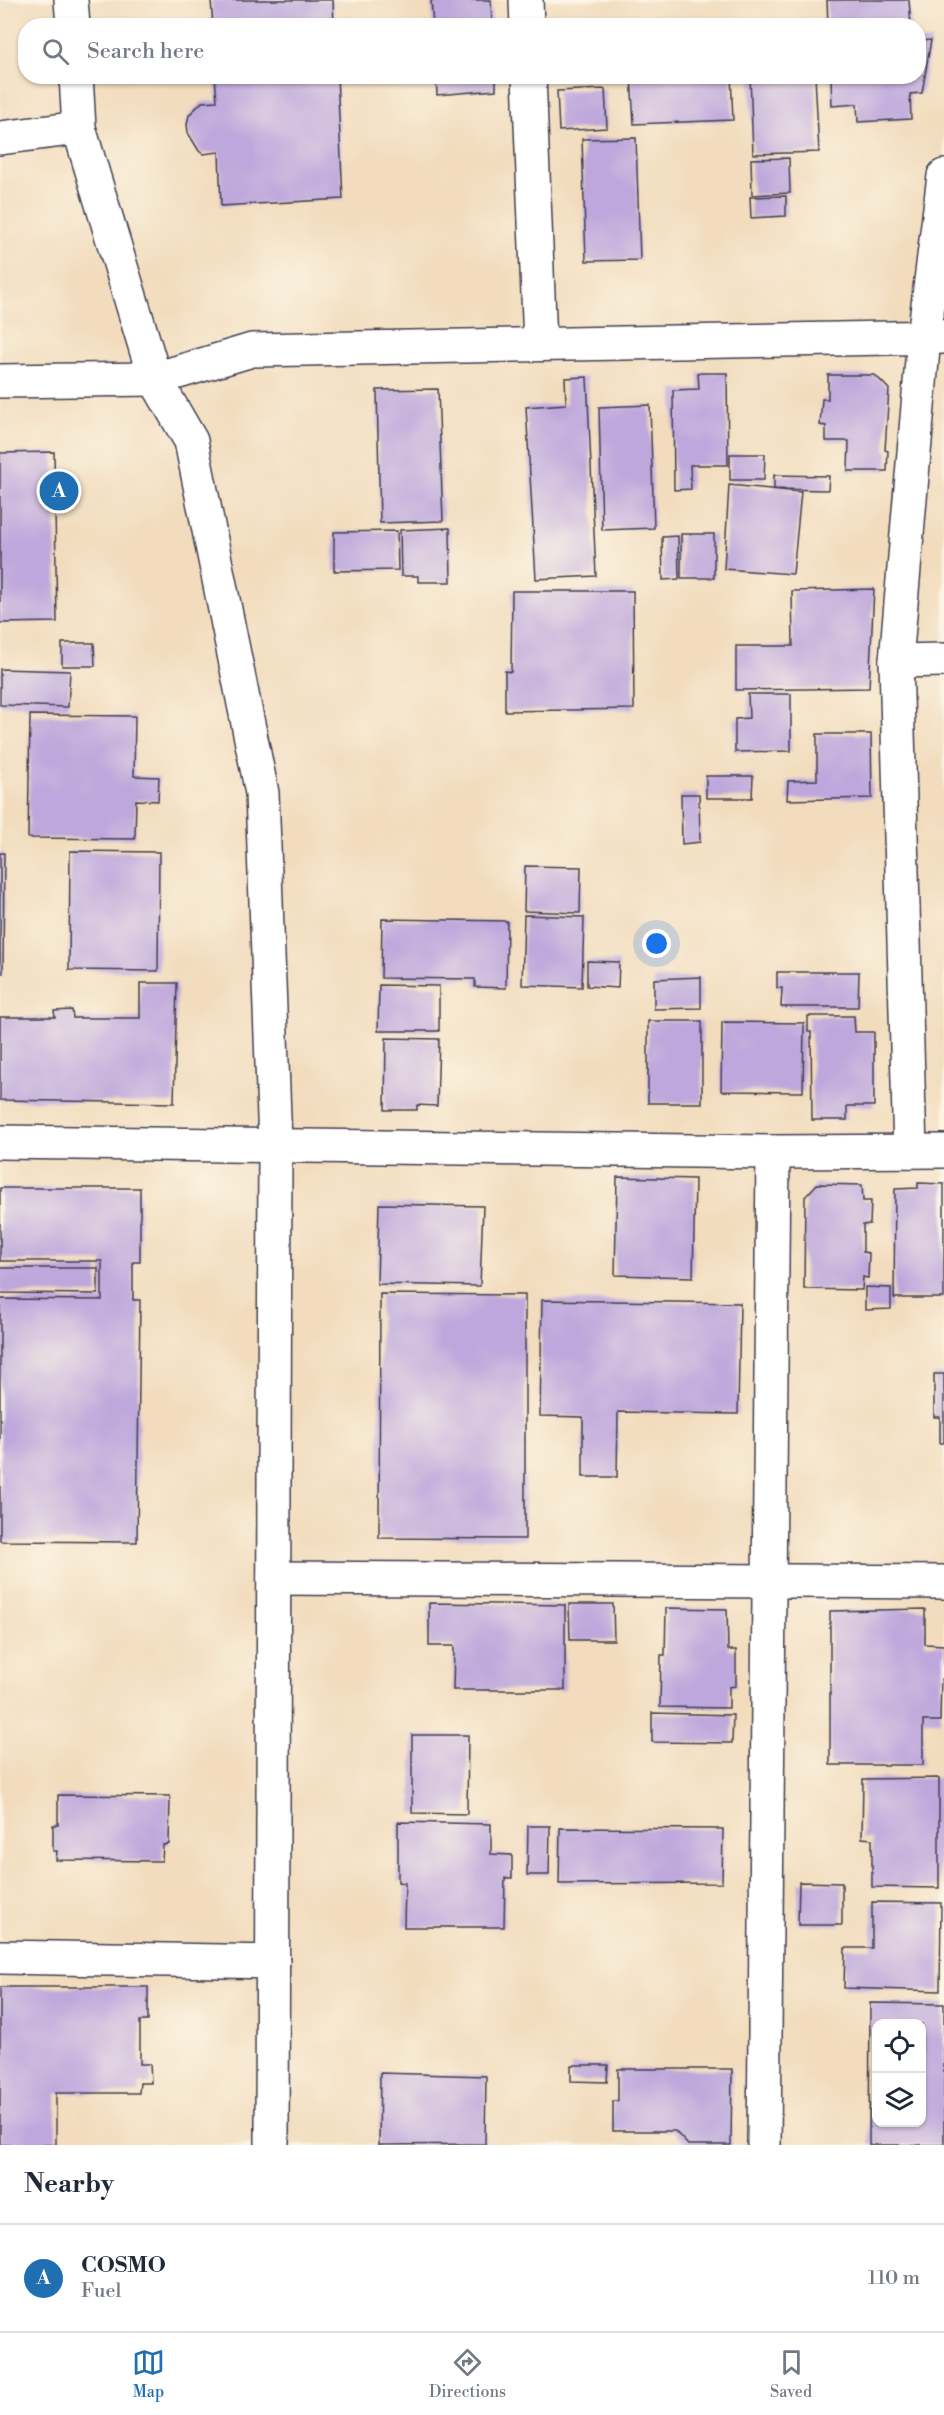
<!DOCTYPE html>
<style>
:root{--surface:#fff;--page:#f2f2f3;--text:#1f2937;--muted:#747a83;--line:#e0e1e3;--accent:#1f6fb2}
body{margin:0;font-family:"Libre Bodoni",serif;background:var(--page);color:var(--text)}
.controls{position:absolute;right:18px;bottom:18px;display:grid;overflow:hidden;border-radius:12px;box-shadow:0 2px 4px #0004}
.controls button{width:54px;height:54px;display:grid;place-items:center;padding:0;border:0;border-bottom:2px solid var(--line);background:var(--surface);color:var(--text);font:30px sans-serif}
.you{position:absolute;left:657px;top:944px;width:21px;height:21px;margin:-15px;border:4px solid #fff;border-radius:50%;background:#1a73e8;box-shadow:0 0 0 9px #1a73e833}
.badge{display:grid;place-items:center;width:39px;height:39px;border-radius:50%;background:var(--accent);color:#fff;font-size:20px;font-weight:700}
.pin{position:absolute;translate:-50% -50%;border:3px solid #fff;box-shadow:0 2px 6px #0006}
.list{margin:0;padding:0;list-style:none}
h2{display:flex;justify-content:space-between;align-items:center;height:78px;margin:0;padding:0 24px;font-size:26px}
h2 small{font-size:20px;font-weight:400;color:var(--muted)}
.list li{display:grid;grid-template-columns:39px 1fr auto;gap:18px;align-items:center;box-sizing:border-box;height:108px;padding:0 24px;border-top:2px solid var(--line)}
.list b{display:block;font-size:22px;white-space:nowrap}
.list p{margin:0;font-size:20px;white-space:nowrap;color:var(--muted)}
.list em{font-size:20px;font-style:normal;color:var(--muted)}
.icon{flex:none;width:33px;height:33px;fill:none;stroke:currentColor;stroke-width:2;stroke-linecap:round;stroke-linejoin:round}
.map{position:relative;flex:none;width:944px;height:2145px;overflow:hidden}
.search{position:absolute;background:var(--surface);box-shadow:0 2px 4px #0004;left:18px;right:18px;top:18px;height:66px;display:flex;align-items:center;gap:15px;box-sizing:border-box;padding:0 21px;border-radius:24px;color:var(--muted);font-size:22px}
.sheet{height:186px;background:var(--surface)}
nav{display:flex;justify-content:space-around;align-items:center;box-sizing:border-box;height:84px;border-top:2px solid var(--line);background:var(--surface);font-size:16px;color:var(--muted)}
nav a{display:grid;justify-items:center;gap:3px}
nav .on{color:var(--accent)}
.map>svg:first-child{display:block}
.building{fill:#bda7dc;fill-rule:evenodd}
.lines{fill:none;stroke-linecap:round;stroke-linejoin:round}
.minor-casing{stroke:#413e4e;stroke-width:36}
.minor{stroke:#fff;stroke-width:33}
</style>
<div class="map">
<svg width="944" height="2145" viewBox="0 0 944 2145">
<rect width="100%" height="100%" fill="#fcf5e5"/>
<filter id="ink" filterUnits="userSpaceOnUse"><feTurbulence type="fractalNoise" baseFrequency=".0167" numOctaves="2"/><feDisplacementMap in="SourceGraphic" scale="12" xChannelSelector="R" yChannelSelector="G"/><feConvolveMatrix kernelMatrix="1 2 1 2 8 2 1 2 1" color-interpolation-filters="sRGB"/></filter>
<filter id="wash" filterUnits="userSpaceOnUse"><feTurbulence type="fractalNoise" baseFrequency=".008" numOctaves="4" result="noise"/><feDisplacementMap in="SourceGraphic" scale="24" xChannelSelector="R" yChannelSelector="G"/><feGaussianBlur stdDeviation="1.35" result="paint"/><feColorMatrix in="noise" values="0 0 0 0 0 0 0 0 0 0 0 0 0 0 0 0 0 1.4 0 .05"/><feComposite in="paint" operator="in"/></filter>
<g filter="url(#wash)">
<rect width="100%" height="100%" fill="#f2dcbd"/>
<g id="blocks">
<g class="building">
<polygon points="211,0 333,0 334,26 213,26"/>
<polygon points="431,0 491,0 492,26 433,26"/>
<polygon points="827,0 909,0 911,26 828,26"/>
<polygon points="931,40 922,93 910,94 911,119 858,122 857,104 832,106 831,76 918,76 918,41"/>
<polygon points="215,76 337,76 343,199 221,206 219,152 203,154 199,151 188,133 187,124 189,115 202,102 217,101"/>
<polygon points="436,76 496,76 496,90 437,95"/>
<polygon points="631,76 731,76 733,120 634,124"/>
<polygon points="750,76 815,76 819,152 753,154"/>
<polygon points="605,89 607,128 559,131 557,91"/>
<polygon points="636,138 640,260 586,261 582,139"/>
<polygon points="789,158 790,193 752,195 751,159"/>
<polygon points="786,196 786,216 751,218 750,197"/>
<polygon points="698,373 727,373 728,465 690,465 691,489 674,490 673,390 699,389"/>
<polygon points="828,375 875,375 889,389 885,450 888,451 887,471 848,471 849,441 826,441 826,426 820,425 822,399 828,399"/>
<polygon points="587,377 596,576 536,579 526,407 566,404 565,378"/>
<polygon points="438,389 443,521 380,523 377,390"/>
<polygon points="650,405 654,528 602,530 599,407"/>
<polygon points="54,452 57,622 0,623 0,453"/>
<polygon points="730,454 765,454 764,480 730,480"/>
<polygon points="774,475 829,476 828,490 774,489"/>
<polygon points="729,485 801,492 793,574 724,569"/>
<polygon points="450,528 451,582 418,582 418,576 401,576 400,530"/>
<polygon points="397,531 398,570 334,571 334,532"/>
<rect x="681" y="534" width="33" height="44"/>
<polygon points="678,536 679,579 663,580 662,537"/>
<polygon points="874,589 869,688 736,690 736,646 793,646 792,591"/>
<polygon points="512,591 633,591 634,709 505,711 505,671 511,672"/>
<polygon points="62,643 94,643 95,666 62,666"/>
<polygon points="0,669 70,671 68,707 0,705"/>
<polygon points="748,694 791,694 791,751 735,752 735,719 749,718"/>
<polygon points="30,715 135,716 134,776 159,777 158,801 136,800 135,839 28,838"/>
<polygon points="817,734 871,734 872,798 787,800 788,781 817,780"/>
<polygon points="706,776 753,776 752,798 706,798"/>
<polygon points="681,794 699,794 700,842 682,844"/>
<polygon points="70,851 159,852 158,971 69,970"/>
<polygon points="0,853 4,853 3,973 0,973"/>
<polygon points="525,866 581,867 580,913 524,911"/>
<polygon points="524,915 584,917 582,987 522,985"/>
<polygon points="382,919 507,921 506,988 475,987 475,979 381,978"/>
<polygon points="587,961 619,962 618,988 587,986"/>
<polygon points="777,972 859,972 858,1007 781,1007 782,988 777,988"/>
<polygon points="701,977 701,1008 654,1009 654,979"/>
<polygon points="140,983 177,983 174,1103 0,1100 0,1017 55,1017 54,1011 72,1010 73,1018 140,1018"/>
<polygon points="379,985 439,986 439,1031 378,1031"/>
<polygon points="808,1016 854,1016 855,1032 874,1032 874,1106 847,1106 847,1120 812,1120 811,1032 808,1032"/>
<rect x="648" y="1021" width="54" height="82"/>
<polygon points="722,1022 804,1023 803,1092 721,1091"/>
<polygon points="386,1038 439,1039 437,1106 417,1105 417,1110 385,1110"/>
<polygon points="617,1177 695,1179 693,1277 615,1275"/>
<polygon points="918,1183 944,1184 944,1298 894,1298 895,1189 918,1188"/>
<polygon points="817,1184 862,1185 863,1201 871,1201 870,1224 863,1225 863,1252 869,1253 868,1278 863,1277 862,1290 804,1289 805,1197"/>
<polygon points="0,1188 140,1188 140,1262 133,1262 133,1300 140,1300 137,1542 0,1541 0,1299 102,1300 102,1261 0,1261"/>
<polygon points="379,1204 483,1206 480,1286 377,1284"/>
<polygon points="0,1268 98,1268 98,1294 0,1293"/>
<polygon points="865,1287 891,1288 891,1309 865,1310"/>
<polygon points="380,1294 525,1295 525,1539 379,1538"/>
<polygon points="542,1300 740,1303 738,1414 618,1412 617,1477 583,1477 583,1417 540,1416"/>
<polygon points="934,1374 944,1374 944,1443 940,1443 940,1417 934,1417"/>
<polygon points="429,1603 565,1605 565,1690 453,1690 454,1646 429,1646"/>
<polygon points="569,1604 613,1604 614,1640 570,1640"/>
<polygon points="666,1608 727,1609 728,1650 736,1650 736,1686 729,1687 729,1708 660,1707 661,1655 665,1655"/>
<polygon points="925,1609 925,1644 944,1645 944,1679 941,1679 940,1721 923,1721 923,1765 830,1765 830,1611"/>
<polygon points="652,1713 733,1715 732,1743 652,1742"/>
<polygon points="412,1735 468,1735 467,1814 412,1813"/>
<polygon points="939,1778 939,1888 872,1887 872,1839 862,1838 863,1779"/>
<polygon points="58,1795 170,1796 169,1844 163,1845 162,1861 56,1860 57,1851 53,1851 53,1825 58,1825"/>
<polygon points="398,1822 491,1824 491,1854 512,1855 512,1878 505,1878 504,1927 404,1927 405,1883 398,1882"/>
<polygon points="528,1826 550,1826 549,1875 527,1875"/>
<polygon points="560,1828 723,1829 722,1883 559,1884"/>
<polygon points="799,1882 842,1883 842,1925 798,1925"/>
<polygon points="872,1902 941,1903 940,1991 844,1988 845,1948 872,1948"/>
<polygon points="0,1987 148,1987 148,2021 140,2021 140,2064 150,2064 151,2083 140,2083 139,2093 56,2093 56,2145 0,2145"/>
<path d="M870,2003L944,2004V2145H869ZM876,2024H922V2122H876Z"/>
<polygon points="571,2065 608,2065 607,2082 571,2081"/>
<polygon points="618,2069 732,2069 731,2145 688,2145 675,2131 613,2131 613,2101 618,2101"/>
<polygon points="380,2073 486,2076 485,2144 379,2145"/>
</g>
</g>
</g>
<g filter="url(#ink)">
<use href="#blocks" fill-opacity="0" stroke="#413e4e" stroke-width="1.5"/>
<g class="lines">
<g class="minor-casing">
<g id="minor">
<polyline points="71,0 73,26"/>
<polyline points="526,0 527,26"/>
<polyline points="76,76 79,128 155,379 191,441 262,793 275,1144 272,2145"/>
<polyline points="529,76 540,343"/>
<polyline points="0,138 79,128"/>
<polyline points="0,381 155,379 252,350 944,337"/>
<polyline points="896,661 944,660"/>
<polyline points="0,1142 773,1152 944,1151"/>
<polyline points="910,1151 896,661 924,337 944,176"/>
<polyline points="274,1578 944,1582"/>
<polyline points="0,1957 273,1962"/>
<polyline points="764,2145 773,1152"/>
</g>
</g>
<use href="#minor" class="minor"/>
</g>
</g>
</svg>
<div class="controls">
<button><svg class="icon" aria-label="locate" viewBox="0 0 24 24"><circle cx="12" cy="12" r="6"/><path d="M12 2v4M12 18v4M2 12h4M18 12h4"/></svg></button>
<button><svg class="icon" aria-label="layers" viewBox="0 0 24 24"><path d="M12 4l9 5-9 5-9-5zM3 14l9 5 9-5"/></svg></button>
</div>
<div class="you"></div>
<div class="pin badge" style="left:59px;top:491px">A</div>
<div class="search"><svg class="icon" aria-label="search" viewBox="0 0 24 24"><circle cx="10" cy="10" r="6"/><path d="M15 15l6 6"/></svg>Search here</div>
</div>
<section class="sheet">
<h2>Nearby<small></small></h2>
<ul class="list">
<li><span class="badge">A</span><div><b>COSMO</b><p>Fuel</p></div><em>110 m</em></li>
</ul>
</section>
<nav>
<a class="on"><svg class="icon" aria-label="map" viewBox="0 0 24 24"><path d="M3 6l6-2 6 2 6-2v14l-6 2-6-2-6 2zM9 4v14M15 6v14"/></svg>Map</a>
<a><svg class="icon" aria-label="directions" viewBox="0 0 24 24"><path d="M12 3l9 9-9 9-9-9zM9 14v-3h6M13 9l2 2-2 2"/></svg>Directions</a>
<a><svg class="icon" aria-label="saved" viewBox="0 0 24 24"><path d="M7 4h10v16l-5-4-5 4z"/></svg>Saved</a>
</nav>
